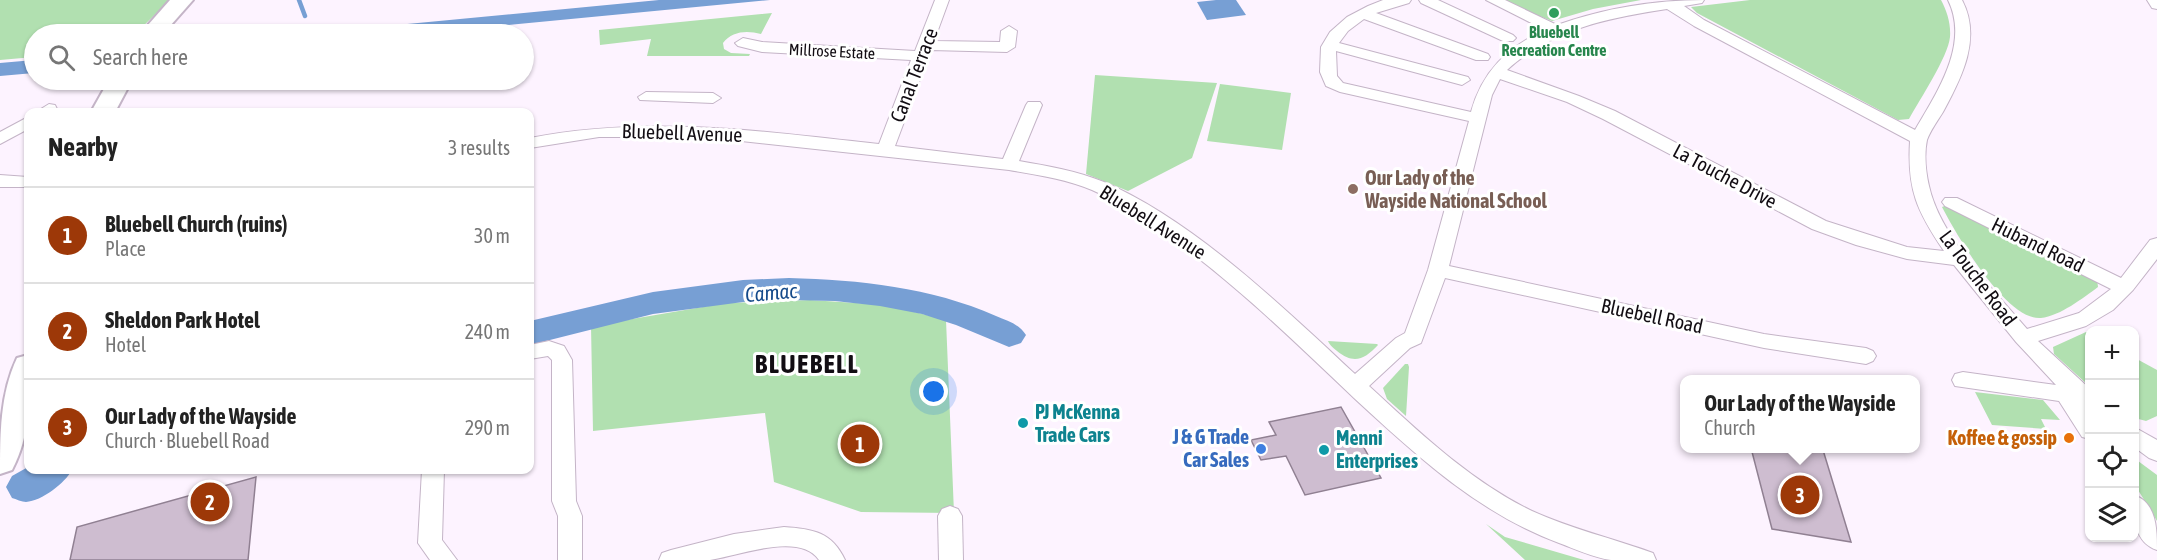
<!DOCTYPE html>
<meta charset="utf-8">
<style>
:root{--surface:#fff;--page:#f6f6f6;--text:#222;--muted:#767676;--line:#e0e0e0;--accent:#9d3808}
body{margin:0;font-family:"Asap Condensed",sans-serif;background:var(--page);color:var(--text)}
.controls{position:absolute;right:18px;bottom:18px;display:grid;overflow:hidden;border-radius:12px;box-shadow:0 2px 4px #0004}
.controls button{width:54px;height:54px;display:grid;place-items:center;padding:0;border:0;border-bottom:2px solid var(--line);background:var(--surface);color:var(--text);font:30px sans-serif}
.you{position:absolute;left:934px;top:392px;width:21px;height:21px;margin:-15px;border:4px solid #fff;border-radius:50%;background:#1a73e8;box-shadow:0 0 0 9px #1a73e833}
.badge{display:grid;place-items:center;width:39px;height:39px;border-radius:50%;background:var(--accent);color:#fff;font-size:20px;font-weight:700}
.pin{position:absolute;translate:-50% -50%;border:3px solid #fff;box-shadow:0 2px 6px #0006}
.popup{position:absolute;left:1680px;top:375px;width:240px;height:78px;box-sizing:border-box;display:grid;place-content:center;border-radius:12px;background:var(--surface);filter:drop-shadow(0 2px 4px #0005);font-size:20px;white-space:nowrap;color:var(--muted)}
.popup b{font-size:22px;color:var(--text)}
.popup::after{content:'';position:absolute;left:50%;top:100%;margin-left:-12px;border:12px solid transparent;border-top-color:var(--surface)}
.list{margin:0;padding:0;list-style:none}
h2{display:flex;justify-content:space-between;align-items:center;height:78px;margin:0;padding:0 24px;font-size:26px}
h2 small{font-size:20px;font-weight:400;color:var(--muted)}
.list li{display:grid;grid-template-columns:39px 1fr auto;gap:18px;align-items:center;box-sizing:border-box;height:96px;padding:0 24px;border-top:2px solid var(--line)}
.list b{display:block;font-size:22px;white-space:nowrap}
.list p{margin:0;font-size:20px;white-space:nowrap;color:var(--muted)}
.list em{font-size:20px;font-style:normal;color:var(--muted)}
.icon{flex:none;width:33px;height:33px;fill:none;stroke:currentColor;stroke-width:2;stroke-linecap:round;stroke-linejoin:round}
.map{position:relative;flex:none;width:2157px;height:560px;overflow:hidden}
.search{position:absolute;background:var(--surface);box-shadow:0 2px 4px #0004;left:24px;top:24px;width:510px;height:66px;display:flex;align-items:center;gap:15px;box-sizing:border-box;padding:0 21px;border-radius:33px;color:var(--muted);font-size:22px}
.panel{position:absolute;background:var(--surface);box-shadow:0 2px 4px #0004;left:24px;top:108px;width:510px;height:366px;border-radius:12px}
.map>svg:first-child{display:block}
.green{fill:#b1e0b0}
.water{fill:#779fd4}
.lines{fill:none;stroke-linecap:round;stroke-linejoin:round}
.stream{stroke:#779fd4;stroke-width:4.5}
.river{fill:#779fd4;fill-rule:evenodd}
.building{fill:#cebdd0;stroke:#908092;stroke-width:1.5}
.minor-casing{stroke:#c4b4c7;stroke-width:2}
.secondary-casing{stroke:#c4b4c7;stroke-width:4}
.minor{fill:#fff;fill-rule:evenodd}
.secondary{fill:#fff;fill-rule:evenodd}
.leisure-dot{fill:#2e9e5b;stroke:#fff;stroke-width:2}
.education-dot{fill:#8d6e63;stroke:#fff;stroke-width:2}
.culture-dot{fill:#0f9aa8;stroke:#fff;stroke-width:2}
.food-dot{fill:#e8710a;stroke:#fff;stroke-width:2}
.shop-dot{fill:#3f7fe0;stroke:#fff;stroke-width:2}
.labels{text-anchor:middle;stroke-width:6;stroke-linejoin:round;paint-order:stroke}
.far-leisure-label{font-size:16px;font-weight:bold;fill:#27864d;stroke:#fff}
.far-street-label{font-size:16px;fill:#120d13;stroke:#fff}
.street-label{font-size:20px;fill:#120d13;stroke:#fff}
.education-label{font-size:20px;font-weight:bold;fill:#785e54;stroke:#fff;text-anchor:start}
.culture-label{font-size:20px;font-weight:bold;fill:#0d838f;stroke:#fff;text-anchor:start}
.shop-label{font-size:20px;font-weight:bold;fill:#366cbe;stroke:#fff;text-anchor:end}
.food-label{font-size:20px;font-weight:bold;fill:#c56008;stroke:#fff;text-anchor:end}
.water-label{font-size:21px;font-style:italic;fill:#154a8a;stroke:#fff}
.district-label{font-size:26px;font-weight:bold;letter-spacing:1.5px;fill:#120d13;stroke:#fff}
</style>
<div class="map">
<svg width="2157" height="560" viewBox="0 0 2157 560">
<rect width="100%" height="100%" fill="#fdf3ff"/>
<g class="green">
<polygon points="0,0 170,0 135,34 34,34 34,57 0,60"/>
<polygon points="1499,0 1641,0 1593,9 1552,21"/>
<path d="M1750,0H1941C1947,11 1951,24 1950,37C1948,57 1920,99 1909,119L1898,120L1697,13L1691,7Z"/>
<path d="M772,13L761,34C747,30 732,31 723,43L724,49L731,53L750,54L749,56H647L651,39L600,45L599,30Z"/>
<polygon points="1095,75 1217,83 1192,158 1128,191 1086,174"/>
<polygon points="1220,84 1291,93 1282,150 1207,141"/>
<path d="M1947,205L2097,279L2098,287C2083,298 2060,316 2041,318C2006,321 1956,234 1942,207Z"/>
<polygon points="810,300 887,305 946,320 954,513 861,512 774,482 765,413 593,431 591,326 726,303"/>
<polygon points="2086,332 2089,334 2089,386 2054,354 2053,347"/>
<path d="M1328,341L1377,344L1378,345C1365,359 1354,365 1337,351C1332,347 1329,344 1328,341Z"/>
<polygon points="2135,358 2157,370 2157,416 2146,421 2135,418"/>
<polygon points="1405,364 1408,364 1409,367 1406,416 1387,399 1383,388"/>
<polygon points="1975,392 2043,400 2060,420 2041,419 2046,429 1992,425"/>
<polygon points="2134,458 2157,475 2157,521 2135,485"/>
<polygon points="1486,524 1505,537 1584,560 1525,560"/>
</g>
<g class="water">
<polygon points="659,0 770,0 414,34 302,34"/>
<polygon points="1216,0 1236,0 1246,15 1207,20 1197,2"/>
<polygon points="34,60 34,73 0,76 0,63"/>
</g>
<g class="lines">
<polyline class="stream" points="299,0 305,16"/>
<g class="river">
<path d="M789,278C860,280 930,287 996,316C1008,321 1019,324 1026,335L1021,343L1009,347L956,325L922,314L880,306L835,301L789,300L743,302L653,314L530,345V321L653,292L743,280Z"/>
<path d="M28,467V470H72C65,483 42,501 26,502C22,502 16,499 12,498L6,487L12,476Z"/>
</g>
</g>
<g class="building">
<polygon points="1341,407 1381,478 1305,495 1286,456 1261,460 1251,440 1276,435 1269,422"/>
<polygon points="1751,448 1823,450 1851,542 1772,529"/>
<polygon points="256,477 248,560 70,560 77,527"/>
</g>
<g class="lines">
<g class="minor-casing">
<g id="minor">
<path d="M935,0H949L934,41L1000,42L1001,31L1009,26L1017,31L1015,47L1007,52L931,50L895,146L1003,159L1026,105L1028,102H1040L1042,105L1019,161C1048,166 1077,171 1104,182C1193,220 1284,308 1355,374L1396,338L1405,333L1428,270L1469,121L1340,92L1326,86L1320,72L1321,47L1330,32L1347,17L1368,6L1383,0H1411L1409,3L1376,13L1488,54L1490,57L1488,60H1476L1364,19L1348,31L1339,43L1468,77L1470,80L1462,85L1336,51L1337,76L1343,83L1471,112C1482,72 1507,47 1545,30L1486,0H1505L1557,25C1605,8 1654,0 1704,0L1702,3L1684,6L1704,20L1915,130C1937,92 1970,44 1948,0H1962C1982,38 1962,77 1943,112C1938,120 1930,131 1927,140C1924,154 1926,173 1929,186C1940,237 1994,290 2027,329L2079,313L2111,289L1945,206L1942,202L1945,198H1957L2121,278L2150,240L2157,238V259L2133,290L2113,310L2086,326L2038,341L2090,389V409L2087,408L2090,412V439L2082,437L2059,401L1955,386L1952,380L1955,374L1963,372L2056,385L2016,342L1954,265L1907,259L1856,245L1812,229L1603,119L1567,102L1500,79L1492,95L1449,266L1764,334L1866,348L1873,351L1876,356L1873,361L1866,364L1764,348L1445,278L1421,343L1410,348L1369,386C1419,432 1470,481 1532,511C1571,529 1612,538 1653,553L1656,560C1641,560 1626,560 1611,560C1594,558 1575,549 1559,543C1478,513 1417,456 1354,398C1298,345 1243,291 1181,245C1153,225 1124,204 1092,190C1066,179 1038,175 1009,170L705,137H599L530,148V138C647,115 762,131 879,144L911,60L762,52L738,46L735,43L743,38L762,42L915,51ZM1667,9L1694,26L1910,141C1907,190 1917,211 1944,251L1907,247L1826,221L1615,111L1579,96L1507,70C1552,29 1608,18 1667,9Z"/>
<polygon points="1419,0 1438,0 1513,35 1516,38 1513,41 1503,41 1421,3"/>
<polygon points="2147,0 2157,0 2157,9 2152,8"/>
<polygon points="646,92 713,93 721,98 713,103 640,100 638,97"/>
<polygon points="49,104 55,105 57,109 55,112 36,112"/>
<polygon points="28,117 28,129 0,144 0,132"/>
<polygon points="0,175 28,177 28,187 0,187"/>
<polygon points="549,341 564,346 572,360 576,501 582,516 582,560 558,560 558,516 552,501 552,360 548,356 530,359 530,345"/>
<polygon points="2134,427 2157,440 2157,461 2149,458 2134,447"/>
<polygon points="422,470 444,470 442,540 457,560 430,560 418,543"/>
<path d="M2134,495C2157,503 2157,530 2157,550C2133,542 2134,516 2134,495Z"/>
<polygon points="950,506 958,509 962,516 963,560 939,560 938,516 942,509"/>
<path d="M784,527C813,529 832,532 845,560H819C800,531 738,556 710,560C693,560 675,560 659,560L662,553L671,550L734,534Z"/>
</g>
</g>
<g class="secondary-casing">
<g id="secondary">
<polygon points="170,0 193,0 163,34 140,34"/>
<polygon points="109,80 132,80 115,112 91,112"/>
<path d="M28,355C32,392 30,436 12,470L0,474C0,434 0,394 17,358Z"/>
</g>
</g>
<use href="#minor" class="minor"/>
<use href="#secondary" class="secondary"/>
</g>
<circle class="leisure-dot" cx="1554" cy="13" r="6"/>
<circle class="education-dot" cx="1353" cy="189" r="6"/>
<g class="culture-dot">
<circle cx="1023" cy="423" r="6"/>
<circle cx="1324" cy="450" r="6"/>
</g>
<circle class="food-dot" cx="2069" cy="438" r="6"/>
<circle class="shop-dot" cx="1261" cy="449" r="6"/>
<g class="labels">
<g class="far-leisure-label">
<text x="1554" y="38">Bluebell<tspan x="1554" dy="18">Recreation Centre</tspan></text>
</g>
<g class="far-street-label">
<text transform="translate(832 51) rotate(3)" y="6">Millrose Estate</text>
</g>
<g class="street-label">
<text transform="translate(914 75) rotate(-69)" y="7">Canal Terrace</text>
<text transform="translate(682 133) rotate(2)" y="7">Bluebell Avenue</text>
<text transform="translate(1725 176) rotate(28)" y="7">La Touche Drive</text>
<text transform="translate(1153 222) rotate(32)" y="7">Bluebell Avenue</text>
<text transform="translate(2038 245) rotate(26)" y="7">Huband Road</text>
<text transform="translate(1978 278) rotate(53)" y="7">La Touche Road</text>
<text transform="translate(1652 316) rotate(12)" y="7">Bluebell Road</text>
</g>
<g class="education-label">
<text x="1365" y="185">Our Lady of the<tspan x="1365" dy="23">Wayside National School</tspan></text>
</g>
<g class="culture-label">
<text x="1035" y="419">PJ McKenna<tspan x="1035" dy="23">Trade Cars</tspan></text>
<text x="1336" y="445">Menni<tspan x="1336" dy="23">Enterprises</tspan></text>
</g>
<g class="shop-label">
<text x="1249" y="444">J &amp; G Trade<tspan x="1249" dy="23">Car Sales</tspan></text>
</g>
<g class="food-label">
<text x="2057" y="445">Koffee &amp; gossip</text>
</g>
<g class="water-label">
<text transform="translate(771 293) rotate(-5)" y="7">Camac</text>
</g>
<g class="district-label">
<text x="807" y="373">BLUEBELL</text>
</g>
</g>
</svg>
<div class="controls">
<button>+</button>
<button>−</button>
<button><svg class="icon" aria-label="locate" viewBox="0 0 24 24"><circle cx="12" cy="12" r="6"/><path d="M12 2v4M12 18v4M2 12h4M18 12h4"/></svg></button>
<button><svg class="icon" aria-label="layers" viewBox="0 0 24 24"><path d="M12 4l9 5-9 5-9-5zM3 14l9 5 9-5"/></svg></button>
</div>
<div class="you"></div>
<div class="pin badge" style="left:860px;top:444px">1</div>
<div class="pin badge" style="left:210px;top:502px">2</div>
<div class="pin badge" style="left:1800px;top:495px">3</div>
<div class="popup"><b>Our Lady of the Wayside</b>Church</div>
<div class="search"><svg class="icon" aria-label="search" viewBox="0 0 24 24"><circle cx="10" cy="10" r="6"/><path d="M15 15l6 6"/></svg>Search here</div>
<section class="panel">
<h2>Nearby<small>3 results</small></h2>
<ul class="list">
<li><span class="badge">1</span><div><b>Bluebell Church (ruins)</b><p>Place</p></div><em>30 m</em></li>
<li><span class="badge">2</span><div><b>Sheldon Park Hotel</b><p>Hotel</p></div><em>240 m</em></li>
<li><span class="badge">3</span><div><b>Our Lady of the Wayside</b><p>Church · Bluebell Road</p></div><em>290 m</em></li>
</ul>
</section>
</div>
